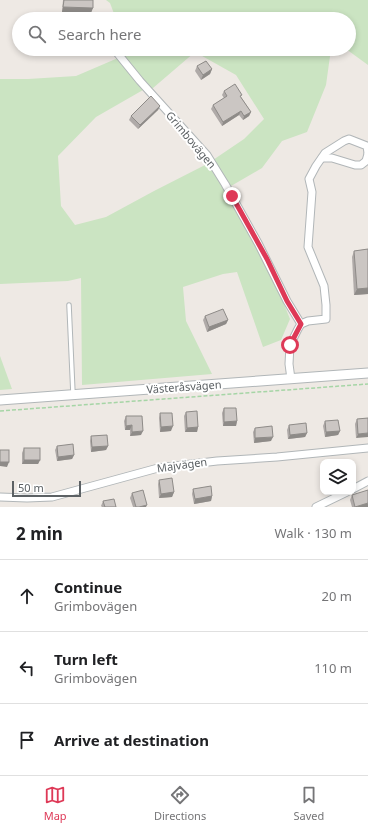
<!DOCTYPE html>
<meta charset="utf-8">
<style>
:root{--surface:#fff;--page:#f2f2f2;--text:#202124;--muted:#757577;--line:#e0e0e0;--accent:#de3957}
body{margin:0;font-family:"Noto Sans",sans-serif;background:var(--page);color:var(--text)}
.controls{position:absolute;right:12px;bottom:12px;display:grid;overflow:hidden;border-radius:8px;box-shadow:0 2px 6px #0003}
.controls button{width:36px;height:36px;display:grid;place-items:center;padding:0;border:0;border-bottom:1px solid var(--line);background:var(--surface);color:var(--text);font:20px sans-serif}
.scale{position:absolute;left:12px;bottom:10px;width:69px;box-sizing:border-box;padding-left:4px;border:2px solid #5c6164;border-top:0;font-size:11px;line-height:14px;white-space:nowrap;color:#5c6164;-webkit-text-stroke:3px #fff;paint-order:stroke}
.stop{position:absolute;width:12px;height:12px;margin:-9px;border:3px solid #de3957;border-radius:50%;background:#fff}
.stop.end{background:#de3957;border-color:#fff;box-shadow:0 1px 4px #0008}
.list{margin:0;padding:0;list-style:none}
h2{display:flex;justify-content:space-between;align-items:center;height:52px;margin:0;padding:0 16px;font-size:17px}
h2 small{font-size:13px;font-weight:400;color:var(--muted)}
.list li{display:grid;grid-template-columns:26px 1fr auto;gap:12px;align-items:center;box-sizing:border-box;height:72px;padding:0 16px;border-top:1px solid var(--line)}
.list b{display:block;font-size:15px;white-space:nowrap}
.list p{margin:0;font-size:13px;white-space:nowrap;color:var(--muted)}
.list em{font-size:13px;font-style:normal;color:var(--muted)}
.icon{flex:none;width:22px;height:22px;fill:none;stroke:currentColor;stroke-width:2;stroke-linecap:round;stroke-linejoin:round}
.map{position:relative;flex:none;width:368px;height:507px;overflow:hidden}
.search{position:absolute;background:var(--surface);box-shadow:0 2px 6px #0003;left:12px;right:12px;top:12px;height:44px;display:flex;align-items:center;gap:10px;box-sizing:border-box;padding:0 14px;border-radius:22px;color:var(--muted);font-size:15px}
.sheet{height:268px;background:var(--surface)}
nav{display:flex;justify-content:space-around;align-items:center;box-sizing:border-box;height:56px;border-top:1px solid var(--line);background:var(--surface);font-size:11px;color:var(--muted)}
nav a{display:grid;justify-items:center;gap:2px}
nav .on{color:var(--accent)}
.map>svg:first-child{display:block}
.green{fill:#cbe4c2}
.lines{fill:none;stroke-linecap:round;stroke-linejoin:round}
.service-casing{stroke:#b1b6b8;stroke-width:5.5}
.minor-casing{stroke:#b1b6b8;stroke-width:9}
.tertiary-casing{stroke:#b1b6b8;stroke-width:11}
.path{stroke:#a6d5a6;stroke-width:1.5;stroke-dasharray:4 2;stroke-linecap:butt}
.service{stroke:#fff;stroke-width:3.5}
.minor{stroke:#fff;stroke-width:7}
.tertiary{stroke:#fff;stroke-width:9}
.wall{fill:#afaaa8}
.shaded-wall{fill:#8e8b88}
.building{fill:#cbc6c3;stroke:#8e8b88}
.route{stroke:#de3957;stroke-width:5}
.labels{text-anchor:middle;stroke-width:4;stroke-linejoin:round;paint-order:stroke}
.street-label{font-size:11px;fill:#5c6164;stroke:#fff}
</style>
<div class="map">
<svg width="368" height="507" viewBox="0 0 368 507">
<rect width="100%" height="100%" fill="#eee9e4"/>
<g class="green">
<polygon points="106,0 368,0 368,65 346,49 349,49 349,19 116,19 110,3"/>
<polygon points="123,49 331,49 326,85 307,132 282,141 262,168 231,186 213,160 244,139 264,119 236,75 195,52 153,88 150,89 124,57"/>
<polygon points="118,58 143,90 96,117 58,156 61,206 75,225 106,217 154,191 207,164 228,194 280,294 290,319 281,340 263,347 237,272 223,274 183,287 186,321 212,374 82,385 81,278 68,281 0,284 0,79 28,79 76,76"/>
<polygon points="0,356 12,389 0,390"/>
</g>
<g class="lines">
<g class="service-casing">
<polyline id="service" points="69,305 73,394"/>
</g>
<g class="minor-casing">
<g id="minor">
<polyline points="114,49 140,81 207,155 225,184 258,243 287,301 301,324"/>
<polyline points="322,158 332,158 355,165 361,165 366,161 368,154"/>
<polyline points="291,379 289,364 290,345 298,329 301,324 308,321 326,319 326,305 324,286 308,247 312,192 309,179 316,166 325,153 344,141 349,139 367,146 368,153"/>
<polyline points="353,489 368,481"/>
<polyline points="0,497 27,498 52,497 158,468 217,461 277,457 368,448"/>
<polyline points="316,507 347,492"/>
</g>
</g>
<g class="tertiary-casing">
<polyline id="tertiary" points="0,400 368,373"/>
</g>
<polyline class="path" points="0,411 368,384"/>
<use href="#service" class="service"/>
<use href="#minor" class="minor"/>
<use href="#tertiary" class="tertiary"/>
</g>
<g class="wall">
<polygon points="63,0 93,0 91,13 62,12"/>
<polygon points="197,66 212,69 210,74 201,80 195,71"/>
<polygon points="224,91 241,97 251,112 249,116 243,120 239,115 222,126 211,109 213,105 224,98 222,95"/>
<polygon points="160,106 158,110 138,129 129,120 131,116"/>
<polygon points="368,249 368,294 354,295 352,257 354,251"/>
<polygon points="205,316 228,320 226,324 207,332 203,320"/>
<polygon points="224,408 237,421 236,426 223,426 222,413"/>
<polygon points="186,412 198,427 197,432 185,432 184,416"/>
<polygon points="160,413 171,431 160,432 159,418"/>
<polygon points="126,416 141,435 130,436 130,430 125,430 124,421"/>
<polygon points="368,418 356,438 355,424 357,419"/>
<polygon points="325,421 340,431 338,435 325,437 323,426"/>
<polygon points="289,425 307,433 305,437 288,439 287,430"/>
<polygon points="255,428 271,441 254,443 253,432"/>
<polygon points="91,436 108,446 106,450 91,452 90,441"/>
<polygon points="57,446 74,455 72,459 57,461 55,450"/>
<polygon points="24,448 40,460 38,464 22,464 22,453"/>
<polygon points="159,480 174,492 172,497 159,498 158,484"/>
<polygon points="193,489 212,496 211,501 194,504 192,494"/>
<polygon points="132,493 146,507 133,507 130,498"/>
<polygon points="352,495 368,507 352,507 350,500"/>
<polygon points="103,501 116,507 102,507 101,506"/>
</g>
<g class="shaded-wall">
<polygon points="63,7 93,8 91,13 62,12"/>
<polygon points="212,69 210,74 201,80 203,75"/>
<polygon points="160,106 158,110 138,129 140,125"/>
<polygon points="241,111 239,115 222,126 223,122"/>
<polygon points="251,112 249,116 243,120 244,116"/>
<polygon points="368,288 368,294 354,295 357,289"/>
<polygon points="228,320 226,324 207,332 209,327"/>
<polygon points="237,421 236,426 223,426 224,422"/>
<polygon points="132,425 130,430 125,430 126,426"/>
<polygon points="173,426 171,431 160,432 161,427"/>
<polygon points="198,427 197,432 185,432 187,428"/>
<polygon points="143,431 141,435 130,436 132,432"/>
<polygon points="340,431 338,435 325,437 326,432"/>
<polygon points="307,433 305,437 288,439 290,435"/>
<polygon points="368,433 368,437 356,438 358,434"/>
<polygon points="273,437 271,441 254,443 255,438"/>
<polygon points="108,446 106,450 91,452 92,447"/>
<polygon points="74,455 72,459 57,461 58,457"/>
<polygon points="24,460 40,460 38,464 22,464"/>
<polygon points="0,462 9,462 7,467 0,466"/>
<polygon points="174,492 172,497 159,498 161,494"/>
<polygon points="212,496 211,501 194,504 195,499"/>
<polygon points="368,503 368,507 355,507"/>
<polygon points="147,505 146,507 139,507"/>
</g>
<g class="building">
<polygon points="64,0 93,0 93,8 63,7"/>
<polygon points="206,61 212,69 203,75 197,66"/>
<polygon points="235,84 242,95 240,96 251,112 244,116 241,111 223,122 213,105 227,96 224,91"/>
<polygon points="151,96 160,106 140,125 131,116"/>
<polygon points="368,249 368,288 357,289 354,251"/>
<polygon points="223,309 228,320 209,327 205,316"/>
<polygon points="224,408 236,408 237,421 224,422"/>
<polygon points="197,411 198,427 187,428 186,412"/>
<polygon points="160,413 172,413 173,426 161,427"/>
<polygon points="126,416 142,416 143,431 132,432 132,425 126,426"/>
<polygon points="368,418 368,433 358,434 357,419"/>
<polygon points="338,420 340,431 326,432 325,421"/>
<polygon points="306,423 307,433 290,435 289,425"/>
<polygon points="272,426 273,437 255,438 255,428"/>
<polygon points="107,435 108,446 92,447 91,436"/>
<polygon points="73,444 74,455 58,457 57,446"/>
<rect x="24" y="448" width="16" height="12"/>
<rect x="0" y="450" width="9" height="12"/>
<polygon points="172,478 174,492 161,494 159,480"/>
<polygon points="211,486 212,496 195,499 193,489"/>
<polygon points="143,490 147,505 139,507 136,507 132,493"/>
<polygon points="368,490 368,503 355,507 352,495"/>
<polygon points="114,499 116,507 105,507 103,501"/>
</g>
<g class="lines">
<polyline class="route" points="232,196 267,259 287,301 301,324 290,345"/>
</g>
<g class="labels">
<g class="street-label">
<text transform="translate(191 140) rotate(50)" y="4">Grimbovägen</text>
<text transform="translate(184 387) rotate(-4)" y="4">Västeråsvägen</text>
<text transform="translate(182 465) rotate(-8)" y="4">Majvägen</text>
</g>
</g>
</svg>
<div class="controls">
<button><svg class="icon" aria-label="layers" viewBox="0 0 24 24"><path d="M12 4l9 5-9 5-9-5zM3 14l9 5 9-5"/></svg></button>
</div>
<div class="scale">50 m</div>
<div class="stop" style="left:290px;top:345px"></div>
<div class="stop end" style="left:232px;top:196px"></div>
<div class="search"><svg class="icon" aria-label="search" viewBox="0 0 24 24"><circle cx="10" cy="10" r="6"/><path d="M15 15l6 6"/></svg>Search here</div>
</div>
<section class="sheet">
<h2>2 min<small>Walk · 130 m</small></h2>
<ul class="list">
<li><svg class="icon" aria-label="ahead" viewBox="0 0 24 24"><path d="M12 20V5M6 11l6-6 6 6"/></svg><div><b>Continue</b><p>Grimbovägen</p></div><em>20 m</em></li>
<li><svg class="icon" aria-label="left" viewBox="0 0 24 24"><path d="M17 20v-9H6M10 6l-5 5 5 5"/></svg><div><b>Turn left</b><p>Grimbovägen</p></div><em>110 m</em></li>
<li><svg class="icon" aria-label="arrive" viewBox="0 0 24 24"><path d="M6 21V4h12l-3 4 3 4H6"/></svg><div><b>Arrive at destination</b></div></li>
</ul>
</section>
<nav>
<a class="on"><svg class="icon" aria-label="map" viewBox="0 0 24 24"><path d="M3 6l6-2 6 2 6-2v14l-6 2-6-2-6 2zM9 4v14M15 6v14"/></svg>Map</a>
<a><svg class="icon" aria-label="directions" viewBox="0 0 24 24"><path d="M12 3l9 9-9 9-9-9zM9 14v-3h6M13 9l2 2-2 2"/></svg>Directions</a>
<a><svg class="icon" aria-label="saved" viewBox="0 0 24 24"><path d="M7 4h10v16l-5-4-5 4z"/></svg>Saved</a>
</nav>
